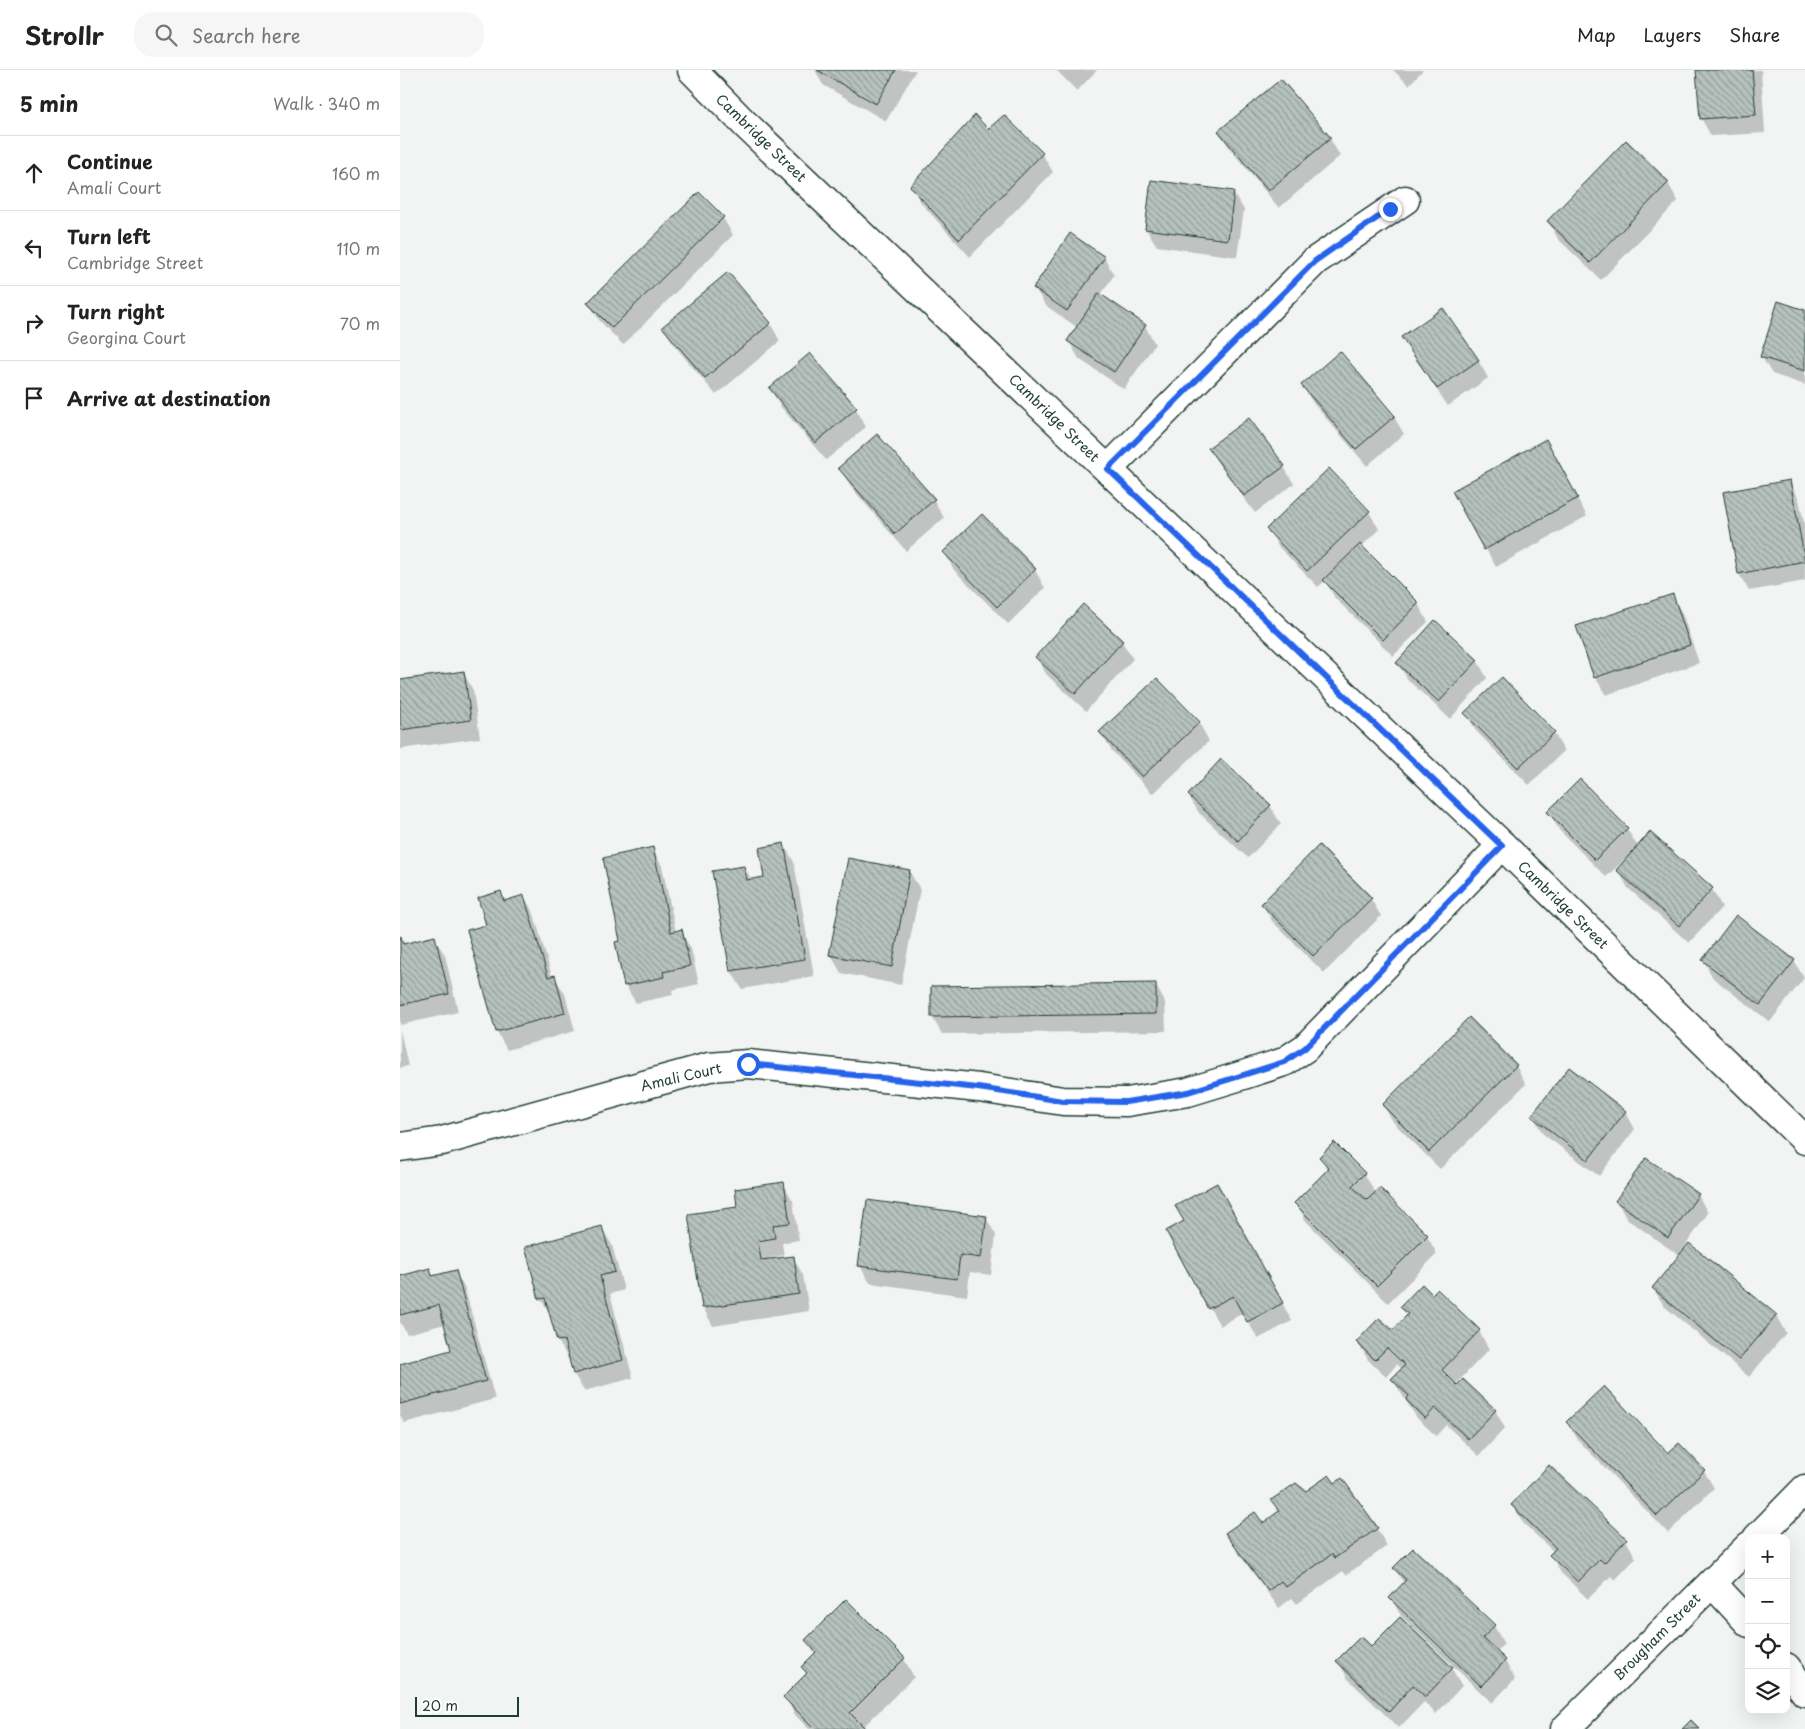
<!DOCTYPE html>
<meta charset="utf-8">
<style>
:root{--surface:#fff;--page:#f6f6f6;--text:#222;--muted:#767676;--line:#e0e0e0}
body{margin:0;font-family:"Playpen Sans",sans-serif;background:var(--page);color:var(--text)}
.controls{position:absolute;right:15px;bottom:15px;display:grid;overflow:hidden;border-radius:10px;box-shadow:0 5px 20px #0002}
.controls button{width:45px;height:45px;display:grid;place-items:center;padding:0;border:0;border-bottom:1px solid var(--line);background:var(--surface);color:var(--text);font:25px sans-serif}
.scale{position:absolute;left:15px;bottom:12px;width:104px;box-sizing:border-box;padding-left:5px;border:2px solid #1f3d34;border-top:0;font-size:14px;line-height:18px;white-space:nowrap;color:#1f3d34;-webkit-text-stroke:4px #fff;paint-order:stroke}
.stop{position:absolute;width:15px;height:15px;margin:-11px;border:4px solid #2563eb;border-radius:50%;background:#fff}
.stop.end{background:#2563eb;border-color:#fff;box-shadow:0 1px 5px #0008}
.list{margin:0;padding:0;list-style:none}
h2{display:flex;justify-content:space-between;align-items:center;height:65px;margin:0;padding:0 20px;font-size:21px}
h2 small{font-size:16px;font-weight:400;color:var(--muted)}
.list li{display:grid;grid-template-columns:32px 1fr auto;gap:15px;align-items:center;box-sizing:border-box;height:75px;padding:0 20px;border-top:1px solid var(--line)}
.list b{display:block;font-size:19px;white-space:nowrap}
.list p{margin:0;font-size:16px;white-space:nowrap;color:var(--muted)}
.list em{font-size:16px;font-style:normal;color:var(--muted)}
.icon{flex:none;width:28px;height:28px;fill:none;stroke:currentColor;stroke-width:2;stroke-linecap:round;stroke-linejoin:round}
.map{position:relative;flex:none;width:1405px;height:1659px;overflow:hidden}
header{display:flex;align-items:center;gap:30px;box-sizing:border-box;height:70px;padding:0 25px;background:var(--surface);border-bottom:1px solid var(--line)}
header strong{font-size:24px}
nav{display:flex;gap:28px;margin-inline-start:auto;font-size:18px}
.search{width:350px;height:45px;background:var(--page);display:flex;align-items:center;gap:12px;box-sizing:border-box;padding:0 18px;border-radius:20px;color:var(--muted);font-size:19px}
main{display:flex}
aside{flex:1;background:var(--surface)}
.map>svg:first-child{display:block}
.shadow{fill:#0003}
.building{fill:url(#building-back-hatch);stroke:#1f3d34}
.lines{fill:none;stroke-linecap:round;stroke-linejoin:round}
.minor-casing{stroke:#1f3d34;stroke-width:31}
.minor{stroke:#fff;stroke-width:28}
.route{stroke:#2563eb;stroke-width:6}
.labels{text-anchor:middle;stroke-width:4;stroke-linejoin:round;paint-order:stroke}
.street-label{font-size:14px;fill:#1f3d34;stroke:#fff}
</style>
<header>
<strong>Strollr</strong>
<div class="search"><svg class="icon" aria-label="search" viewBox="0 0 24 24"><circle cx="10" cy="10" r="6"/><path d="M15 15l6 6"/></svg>Search here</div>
<nav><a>Map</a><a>Layers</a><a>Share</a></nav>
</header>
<main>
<aside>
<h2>5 min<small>Walk · 340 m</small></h2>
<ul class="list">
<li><svg class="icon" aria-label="ahead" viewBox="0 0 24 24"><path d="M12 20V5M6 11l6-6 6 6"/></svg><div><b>Continue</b><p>Amali Court</p></div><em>160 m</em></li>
<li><svg class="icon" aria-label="left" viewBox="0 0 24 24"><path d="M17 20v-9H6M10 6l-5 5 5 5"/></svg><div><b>Turn left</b><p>Cambridge Street</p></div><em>110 m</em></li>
<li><svg class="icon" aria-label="right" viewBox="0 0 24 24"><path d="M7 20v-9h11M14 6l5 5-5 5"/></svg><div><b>Turn right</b><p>Georgina Court</p></div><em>70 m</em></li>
<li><svg class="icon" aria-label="arrive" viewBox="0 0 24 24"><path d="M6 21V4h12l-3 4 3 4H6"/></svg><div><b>Arrive at destination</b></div></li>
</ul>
</aside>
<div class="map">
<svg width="1405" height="1659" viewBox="0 0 1405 1659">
<defs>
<pattern id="building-back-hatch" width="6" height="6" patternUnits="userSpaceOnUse" patternTransform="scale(1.25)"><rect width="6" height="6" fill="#b7c1bd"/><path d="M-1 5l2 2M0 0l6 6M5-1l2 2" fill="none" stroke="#949e9a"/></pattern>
</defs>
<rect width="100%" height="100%" fill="#f2f3f3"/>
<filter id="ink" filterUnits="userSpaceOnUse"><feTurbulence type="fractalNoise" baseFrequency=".02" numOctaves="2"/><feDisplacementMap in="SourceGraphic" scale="10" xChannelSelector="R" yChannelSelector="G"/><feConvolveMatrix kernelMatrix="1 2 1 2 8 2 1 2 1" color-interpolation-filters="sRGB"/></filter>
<g filter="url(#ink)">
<g class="shadow">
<polygon points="415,0 516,0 486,51 423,15"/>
<polygon points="656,0 697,0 677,21"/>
<polygon points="993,0 1023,0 1009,15"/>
<polygon points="1297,0 1361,0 1365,63 1311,66 1301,48"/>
<polygon points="880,11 930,69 940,86 879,138 830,79 819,61"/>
<polygon points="604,47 642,84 653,102 570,187 522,134 511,116 588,61"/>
<polygon points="1268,113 1278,131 1201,210 1158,169 1148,151"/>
<polygon points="833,122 844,140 837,187 757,176 746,159"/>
<polygon points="323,148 333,165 223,275 199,250 189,233"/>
<polygon points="704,187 714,205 700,226 745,256 755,274 724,319 679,289 669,271 678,258 645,235 635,218"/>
<polygon points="1405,242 1405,315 1372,304 1361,286"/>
<polygon points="370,253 380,271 316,325 274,275 264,258"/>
<polygon points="1002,267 1078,290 1088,308 1048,336 1013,285"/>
<polygon points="902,315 994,347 1004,364 967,396 913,333"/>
<polygon points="370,318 456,339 466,357 426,390 380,336"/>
<polygon points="849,349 884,397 894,414 855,443 820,396 809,378"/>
<polygon points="1155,389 1187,446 1096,497 1054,422"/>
<polygon points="440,398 534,430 544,448 506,481 450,416"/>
<polygon points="1389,411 1399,429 1405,458 1405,511 1349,521 1339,504"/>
<polygon points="969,442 979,459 961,477 1018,534 1028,552 993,586 935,528 925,511 918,517 878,476 868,459"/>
<polygon points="582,446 635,500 645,518 608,554 554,500 544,482"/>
<polygon points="1272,525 1282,543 1299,593 1206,625 1195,607"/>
<polygon points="722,572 733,589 686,641 647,605 636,587"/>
<polygon points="1077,590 1087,608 1050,649 1008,610 998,593"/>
<polygon points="63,602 73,620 80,668 0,679 0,611"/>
<polygon points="1102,609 1154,663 1164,681 1129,715 1076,661 1066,643"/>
<polygon points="799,653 809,671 753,724 711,680 701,662"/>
<polygon points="821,691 870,736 881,754 848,788 799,743 789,726"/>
<polygon points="1180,711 1227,759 1238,777 1312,819 1322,837 1289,873 1228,818 1218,800 1226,791 1224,790 1206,807 1159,760 1149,742"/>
<polygon points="384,775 394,792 414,906 342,919 331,901 314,802 344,797 352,810 365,808"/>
<polygon points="252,778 262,796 276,862 281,861 291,879 299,914 272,920 273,925 236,933 225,915 222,872"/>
<polygon points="509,801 520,819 501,915 441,903 431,885"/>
<polygon points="101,823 106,831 124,826 134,844 152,907 154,906 165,924 175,961 107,980 97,962 69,861 87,856"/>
<polygon points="971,829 981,846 924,903 872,851 862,834"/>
<polygon points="0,868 5,875 34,868 45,885 58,942 0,955"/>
<polygon points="1303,890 1394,891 1404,908 1370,952 1313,908"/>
<polygon points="755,914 765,932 766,961 542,964 532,947"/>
<polygon points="0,960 8,996 0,998"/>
<polygon points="1116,996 1126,1014 1040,1099 994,1053 983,1035"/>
<polygon points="1225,1041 1235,1059 1199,1106 1143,1064 1133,1046"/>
<polygon points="921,1087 964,1104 976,1123 980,1119 1027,1166 1037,1184 988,1233 906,1151 896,1133 928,1101"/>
<polygon points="383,1113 393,1131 399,1170 382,1173 384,1185 369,1188 369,1190 393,1187 403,1205 409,1241 313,1256 303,1238 289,1145 339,1138"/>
<polygon points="1298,1125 1308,1143 1281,1182 1376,1246 1386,1263 1349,1307 1264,1236 1253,1218 1280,1186 1227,1149 1217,1132"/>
<polygon points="827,1132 892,1251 858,1269 843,1243 820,1256 768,1162"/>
<polygon points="586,1148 596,1165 591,1205 570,1202 567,1226 470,1213 460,1196"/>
<polygon points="202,1158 212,1175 224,1220 210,1224 233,1308 184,1321 174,1304 170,1288 168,1288 158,1271 151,1246 141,1229 127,1178"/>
<polygon points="30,1200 34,1207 55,1201 65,1219 95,1329 4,1353 0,1345 0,1295 52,1281 45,1254 7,1264 0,1252 0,1207"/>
<polygon points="1037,1221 1079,1261 1089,1279 1055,1315 1095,1340 1105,1358 1079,1386 1046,1355 1036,1366 1017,1348 992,1309 1002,1299 997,1294 986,1307 968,1290 958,1272 993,1262 1008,1247 1002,1237 1032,1226"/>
<polygon points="1168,1353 1268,1385 1304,1401 1314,1418 1268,1463 1178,1370"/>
<polygon points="942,1410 977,1459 987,1476 946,1505 943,1501 897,1534 892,1528 879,1538 837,1481 827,1463 863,1455"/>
<polygon points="1113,1435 1226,1470 1236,1488 1215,1510 1211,1506 1188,1529 1161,1503 1151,1485 1154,1482 1123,1453"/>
<polygon points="995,1498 1094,1556 1104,1574 1096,1582 1105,1591 1115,1609 1092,1633 1001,1546 991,1528 1004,1514"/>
<polygon points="407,1571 504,1589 514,1607 463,1657 465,1659 409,1659 395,1645 385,1627 407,1605 402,1597 415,1585"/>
<polygon points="971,1578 1052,1599 1062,1616 1036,1644 1024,1632 999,1658 948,1609 938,1591"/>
</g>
<g class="building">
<polygon points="417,0 496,0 476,34"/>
<polygon points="1296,0 1352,0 1356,45 1300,49"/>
<polygon points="881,9 931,68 868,121 818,61"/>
<polygon points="575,45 588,59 604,45 643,83 559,170 510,116"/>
<polygon points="1226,70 1269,112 1190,193 1147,151"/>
<polygon points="751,110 834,121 828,170 745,159"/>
<polygon points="299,122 324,147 212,258 187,233"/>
<polygon points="670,163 705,187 667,241 633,218"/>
<polygon points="328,202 371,253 305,308 262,257"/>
<polygon points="699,223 746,255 714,302 667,271"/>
<polygon points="1378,231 1405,240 1405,301 1360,287"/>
<polygon points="1043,238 1079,290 1037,319 1001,267"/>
<polygon points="940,281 995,346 956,379 901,315"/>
<polygon points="410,283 457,338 415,373 369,318"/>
<polygon points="849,348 885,396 844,426 808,378"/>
<polygon points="477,364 535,429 495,464 438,398"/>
<polygon points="1146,369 1178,428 1084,480 1052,421"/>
<polygon points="929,398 970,441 907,501 866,459"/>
<polygon points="1390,410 1405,491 1338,504 1323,422"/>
<polygon points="582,444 636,499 597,537 543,482"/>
<polygon points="960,474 1019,533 983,570 923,510"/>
<polygon points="1273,524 1290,575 1194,608 1176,556"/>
<polygon points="683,534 723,571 675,624 635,587"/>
<polygon points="1035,550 1078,590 1039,632 996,593"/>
<polygon points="64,601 71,650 0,660 0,610"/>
<polygon points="1102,607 1155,662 1118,698 1064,643"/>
<polygon points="757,608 800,652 742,707 699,662"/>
<polygon points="821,689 871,735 838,771 788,725"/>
<polygon points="1180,709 1228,758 1195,790 1147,742"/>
<polygon points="1250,762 1313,818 1279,856 1216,800"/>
<polygon points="384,773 405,889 330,901 312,801 344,796 347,810 364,807 359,778"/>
<polygon points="919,775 972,828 913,886 861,834"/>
<polygon points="253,777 271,862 282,859 290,896 263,902 264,907 224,916 215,872 220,871 203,788"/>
<polygon points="448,788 510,800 492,897 429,885"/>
<polygon points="101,821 104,831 124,825 148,907 155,905 165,943 96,962 67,860 86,855 78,828"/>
<polygon points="1336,845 1395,890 1360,935 1302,890"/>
<polygon points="1,866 3,874 35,866 49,924 0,935 0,867"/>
<polygon points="756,913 756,944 531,947 531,916"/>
<polygon points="1069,947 1117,995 1029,1082 982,1035"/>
<polygon points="1169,997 1226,1041 1188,1090 1131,1046"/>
<polygon points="934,1072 965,1103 952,1116 967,1130 980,1118 1028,1165 977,1216 894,1133 929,1098 919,1087"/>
<polygon points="1246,1088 1299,1124 1268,1168 1215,1131"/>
<polygon points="384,1112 390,1153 373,1155 375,1168 358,1171 361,1190 394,1186 399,1224 302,1238 288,1144 337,1137 335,1119"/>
<polygon points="817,1113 883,1233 847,1252 833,1226 808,1239 766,1161 784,1151 775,1136"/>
<polygon points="467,1130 587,1146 581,1188 560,1185 557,1209 458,1196"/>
<polygon points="202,1156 215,1202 200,1206 223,1290 173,1304 164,1270 157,1271 145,1228 139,1229 125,1177"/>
<polygon points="1289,1173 1377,1245 1339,1290 1252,1218"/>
<polygon points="30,1198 32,1206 56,1200 86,1311 0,1334 0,1294 51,1280 39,1235 0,1245 0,1206"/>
<polygon points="1022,1214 1032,1224 1037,1219 1080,1260 1042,1300 1057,1315 1063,1309 1096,1340 1068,1369 1035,1338 1025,1349 1006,1330 1009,1326 991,1309 1005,1295 987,1278 975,1290 956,1272 979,1248 993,1260 1008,1244 1000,1237"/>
<polygon points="1204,1316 1268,1383 1279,1373 1305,1400 1257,1446 1166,1352"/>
<polygon points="1149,1395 1227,1469 1204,1493 1200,1489 1178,1512 1149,1485 1156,1478 1111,1435"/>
<polygon points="929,1405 935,1413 942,1408 978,1458 935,1488 932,1484 886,1517 881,1511 868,1521 825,1463 855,1442 863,1453 879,1441 871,1430 896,1413 906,1421"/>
<polygon points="1013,1478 1095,1555 1083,1568 1106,1590 1081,1616 989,1528 1006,1510 993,1498"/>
<polygon points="446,1529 505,1588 450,1643 466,1659 415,1659 383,1627 407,1603 401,1597 416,1582 405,1570"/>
<polygon points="1000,1547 1053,1598 1025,1627 1013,1615 989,1642 936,1591 961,1566 971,1576"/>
<polygon points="1291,1650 1300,1659 1282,1659"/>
</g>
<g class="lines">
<g class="minor-casing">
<g id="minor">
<polyline points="292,0 345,54 1102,775 1405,1070"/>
<polyline points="708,399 915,191 1005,130"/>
<polyline points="0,1077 42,1071 309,997 348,994 579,1018 663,1031 727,1032 788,1022 837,1007 884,992 905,978 1102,775"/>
<polyline points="1357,1468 1405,1419"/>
<polyline points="1312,1513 1349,1553"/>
<polyline points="1386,1597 1405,1622"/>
<polyline points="1165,1659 1349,1476"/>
</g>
</g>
<use href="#minor" class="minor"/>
</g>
</g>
<g class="lines" filter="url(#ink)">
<polyline class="route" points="348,994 578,1018 663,1031 726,1032 788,1022 837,1007 884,992 905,978 1102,776 708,399 915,191 990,139"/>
</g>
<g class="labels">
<g class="street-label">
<text transform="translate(361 68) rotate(44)" y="5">Cambridge Street</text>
<text transform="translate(654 348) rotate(44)" y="5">Cambridge Street</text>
<text transform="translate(1163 835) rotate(44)" y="5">Cambridge Street</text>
<text transform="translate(281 1007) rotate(-13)" y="5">Amali Court</text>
<text transform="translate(1257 1567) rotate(-45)" y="5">Brougham Street</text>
</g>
</g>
</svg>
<div class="controls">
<button>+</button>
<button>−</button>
<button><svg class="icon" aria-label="locate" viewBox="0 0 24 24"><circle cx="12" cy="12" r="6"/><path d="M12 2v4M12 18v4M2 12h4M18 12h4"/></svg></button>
<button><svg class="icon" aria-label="layers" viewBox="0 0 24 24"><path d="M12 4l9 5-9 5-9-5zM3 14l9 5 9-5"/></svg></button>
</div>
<div class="scale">20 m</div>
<div class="stop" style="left:348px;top:994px"></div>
<div class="stop end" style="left:990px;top:139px"></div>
</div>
</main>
